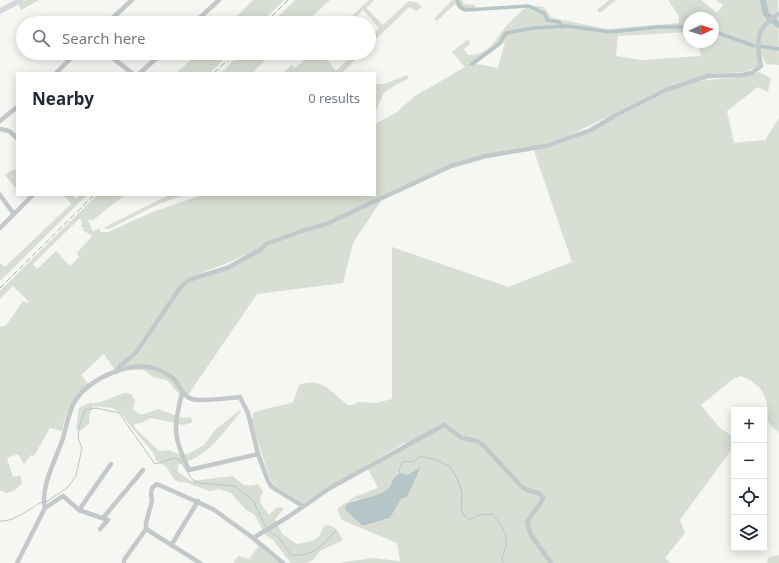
<!DOCTYPE html>
<meta charset="utf-8">
<style>
:root{--surface:#fff;--page:#f2f2f3;--text:#1f2937;--muted:#747a83;--line:#e0e1e3}
body{margin:0;font-family:"Noto Sans",sans-serif;background:var(--page);color:var(--text)}
.controls{position:absolute;right:12px;bottom:12px;display:grid;overflow:hidden;border-radius:0px;box-shadow:0 2px 10px #0003}
.controls button{width:36px;height:36px;display:grid;place-items:center;padding:0;border:0;border-bottom:1px solid var(--line);background:var(--surface);color:var(--text);font:20px sans-serif}
.compass{position:absolute;left:683px;top:12px;width:36px;height:36px;border-radius:50%;background:var(--surface);box-shadow:0 2px 10px #0003;rotate:86deg}
.list{margin:0;padding:0;list-style:none}
h2{display:flex;justify-content:space-between;align-items:center;height:52px;margin:0;padding:0 16px;font-size:17px}
h2 small{font-size:13px;font-weight:400;color:var(--muted)}
.icon{flex:none;width:22px;height:22px;fill:none;stroke:currentColor;stroke-width:2;stroke-linecap:round;stroke-linejoin:round}
.map{position:relative;flex:none;width:779px;height:563px;overflow:hidden}
.search{position:absolute;background:var(--surface);box-shadow:0 2px 10px #0003;left:16px;top:16px;width:360px;height:44px;display:flex;align-items:center;gap:10px;box-sizing:border-box;padding:0 14px;border-radius:22px;color:var(--muted);font-size:15px}
.panel{position:absolute;background:var(--surface);box-shadow:0 2px 10px #0003;left:16px;top:72px;width:360px;height:124px;border-radius:0px}
.map>svg:first-child{display:block}
.green{fill:#d8ded3;fill-rule:evenodd}
.water{fill:#b6c6c8}
.lines{fill:none;stroke-linecap:round;stroke-linejoin:round}
.stream{stroke:#b6c6c8;stroke-width:1}
.canal{stroke:#b6c6c8;stroke-width:3.5}
.river{stroke:#b6c6c8;stroke-width:6}
.minor{stroke:#c3c8cb;stroke-width:4.5}
.major{stroke:#d4d9dd;stroke-width:5.5}
.rail{stroke:#a3abb0;stroke-width:1;stroke-dasharray:6 3;stroke-linecap:butt}
</style>
<div class="map">
<svg width="779" height="563" viewBox="0 0 779 563">
<rect width="100%" height="100%" fill="#f6f6f2"/>
<g class="green">
<polygon points="26,0 39,0 21,10 18,4"/>
<polygon points="253,0 284,0 260,23 230,23"/>
<polygon points="295,0 330,0 305,23 272,23"/>
<polygon points="369,0 374,0 366,8 383,25 409,1 418,3 422,7 416,11 409,7 369,46 369,38 379,28 363,10 350,23 345,23"/>
<polygon points="452,0 462,0 464,4 475,5 476,11 462,11 455,4 437,21 434,19"/>
<polygon points="609,0 616,0 600,13 597,10"/>
<path d="M668,0H701L717,13L723,5L716,0H778L779,65L766,64C756,45 760,40 764,23C750,40 760,48 758,66L746,72L709,74L674,84L568,136L542,145L507,150L453,164L337,218L260,248L228,263L187,278L182,283L135,352L115,370L104,354L81,375L89,385C73,400 67,409 62,431L50,428L34,456L31,455L24,464L18,454L7,458L13,477L20,475L22,483L14,491L7,493L0,490V326L3,327L7,324L23,301L27,303L29,302L13,286L0,299V291L97,195H125L93,220H88L93,232L99,228L101,232H108L155,211L202,195H375V124L397,112L415,96L465,67L452,52L468,39L470,44L464,49L468,55C492,55 494,39 508,24C514,17 522,11 528,5L544,7L552,18L607,29L679,23V16ZM689,18H713V42H698L701,56L642,60L616,56L618,36L689,32ZM505,42L498,68L477,64V63ZM79,219L82,220L81,227L84,228L83,230L92,236L77,253L79,257L70,266L56,251L37,269L33,264Z"/>
<polygon points="199,53 230,53 210,73 176,73"/>
<polygon points="241,53 273,53 252,73 221,73"/>
<polygon points="299,53 322,53 336,71 354,53 362,53 342,73 284,73 292,64 294,68 303,62"/>
<path d="M759,72L771,78L768,92L758,87L727,111L734,143L765,140L779,118V433L768,422C768,398 765,386 741,376L733,379L701,405L720,428L734,437V446L680,520L685,533L665,558L671,563H338L373,558L400,561L397,543L342,520L337,509L354,497L378,488L368,469L411,445L404,443L303,503L274,485L270,479L250,418H253V413C266,407 280,407 293,402L299,385C322,376 332,393 348,405H353L358,402L376,403L392,399V247L508,287L572,262L534,151L573,139L671,90L700,81L747,76ZM421,468L407,497L401,499L390,518L364,526L345,510L354,500C366,498 384,496 392,485Z"/>
<polygon points="407,75 409,78 389,89 383,94 375,113 375,96 377,90 375,89 375,84 384,84"/>
<polygon points="17,169 17,190 5,175 12,170"/>
<polygon points="64,195 72,195 76,199 79,195 87,195 0,281 0,263 5,267 71,204"/>
<polygon points="169,195 183,195 159,204 109,229 103,228"/>
<polygon points="381,201 353,243 343,283 257,294 188,395 183,392 178,393 167,380 153,377 144,370 125,370 124,365 138,355 181,289 189,282 256,254 268,245 304,231 328,225"/>
<path d="M124,393L131,394L135,400L133,410L141,415L158,409L183,418L190,417L193,422L184,425L151,418L141,423L134,424L135,428L159,451L169,450L175,453L188,454L204,445L215,430L240,410L241,412C219,436 211,455 178,465V472L191,481L232,476C244,484 242,488 258,484L263,492L260,497L261,504L269,515L276,508L282,507L283,510L275,519L282,534L297,544C313,541 318,542 324,526C334,522 339,533 343,540L320,551L314,559L307,563H291L273,540L265,535L255,515L246,510L231,493L219,489L210,491L184,482H179L175,480L166,467L156,460L154,454L121,414L113,408L93,406L90,413L89,424L80,431L76,428L79,408L86,404L101,402Z"/>
<polygon points="259,546 279,563 233,563 238,556 249,559"/>
<polygon points="779,555 779,563 767,563 769,557"/>
</g>
<path class="water" d="M421,467L407,497L401,499L390,518L363,526L345,510L346,505C360,496 391,498 393,479L400,473L408,475Z"/>
<g class="lines">
<g class="stream">
<path d="M400,473L399,470L403,461L413,462L421,456C427,457 446,463 450,467C452,469 461,486 461,489C465,503 455,508 469,520L479,515L492,514C500,522 508,534 506,545C505,553 500,555 503,563"/>
<polyline points="46,502 67,488 76,476 82,448 78,438 79,428 85,410 96,408 119,413 155,464 174,458 180,460 191,478 198,483 234,486 253,500 266,528"/>
<path d="M0,521C11,522 22,514 32,508C36,506 37,503 43,502"/>
<path d="M268,531L279,538L291,555C312,557 323,546 336,530"/>
</g>
<g class="canal">
<polyline points="457,0 460,7 465,10 529,6 545,14 547,20 559,22 563,27"/>
<polyline points="713,31 754,46"/>
<polyline points="759,46 779,49"/>
<polyline points="472,64 499,44 506,33 534,28 566,26 611,32 657,27 689,27"/>
</g>
<polyline class="river" points="763,0 766,14 779,25"/>
<g class="minor">
<polyline points="107,23 132,0"/>
<polyline points="194,23 219,0"/>
<polyline points="106,53 132,73"/>
<polyline points="56,73 76,53"/>
<polyline points="140,73 162,53"/>
<polyline points="0,121 17,107"/>
<polyline points="0,129 9,131 17,138"/>
<polyline points="0,195 14,214"/>
<polyline points="0,228 33,195"/>
<path d="M116,372L121,365L136,353L180,288L188,280L227,268L260,250L266,244L302,231L326,224L451,166L486,156L546,146L591,130L614,116L668,89L708,76L742,75L752,73L761,66C756,41 755,28 779,14"/>
<path d="M182,393C173,428 173,438 189,470L258,454"/>
<polyline points="45,508 63,496 79,510 108,520 100,529"/>
<polyline points="79,510 111,464"/>
<polyline points="103,518 143,470"/>
<polyline points="146,529 200,563"/>
<polyline points="172,544 198,501"/>
<path d="M17,563L45,508C40,486 56,460 63,438C67,425 68,413 75,401C90,377 135,358 161,371C164,373 169,375 172,377C180,384 180,395 192,399C201,402 230,398 240,397L248,413L258,454L268,481L272,487L303,506"/>
<polyline points="124,563 124,560 146,529 146,523 152,501 151,494 152,488 157,484 213,509 253,538"/>
<path d="M283,563L253,538L288,517L330,488L444,425L462,438L477,441L484,446L520,485L525,489L540,494L543,498C540,507 531,513 527,522L531,535L551,563"/>
</g>
<polyline class="major" points="0,11 21,0"/>
<g class="rail">
<polyline points="265,23 288,0"/>
<polyline points="214,73 235,53"/>
<polyline points="0,288 94,195"/>
</g>
</g>
</svg>
<div class="controls">
<button>+</button>
<button>−</button>
<button><svg class="icon" aria-label="locate" viewBox="0 0 24 24"><circle cx="12" cy="12" r="6"/><path d="M12 2v4M12 18v4M2 12h4M18 12h4"/></svg></button>
<button><svg class="icon" aria-label="layers" viewBox="0 0 24 24"><path d="M12 4l9 5-9 5-9-5zM3 14l9 5 9-5"/></svg></button>
</div>
<svg class="compass" viewBox="-18 -18 36 36"><path d="M0-13l5 13h-10z" fill="#e53935"/><path d="M0 13l5-13h-10z" fill="#747a83"/></svg>
<div class="search"><svg class="icon" aria-label="search" viewBox="0 0 24 24"><circle cx="10" cy="10" r="6"/><path d="M15 15l6 6"/></svg>Search here</div>
<section class="panel">
<h2>Nearby<small>0 results</small></h2>
<ul class="list">
</ul>
</section>
</div>
